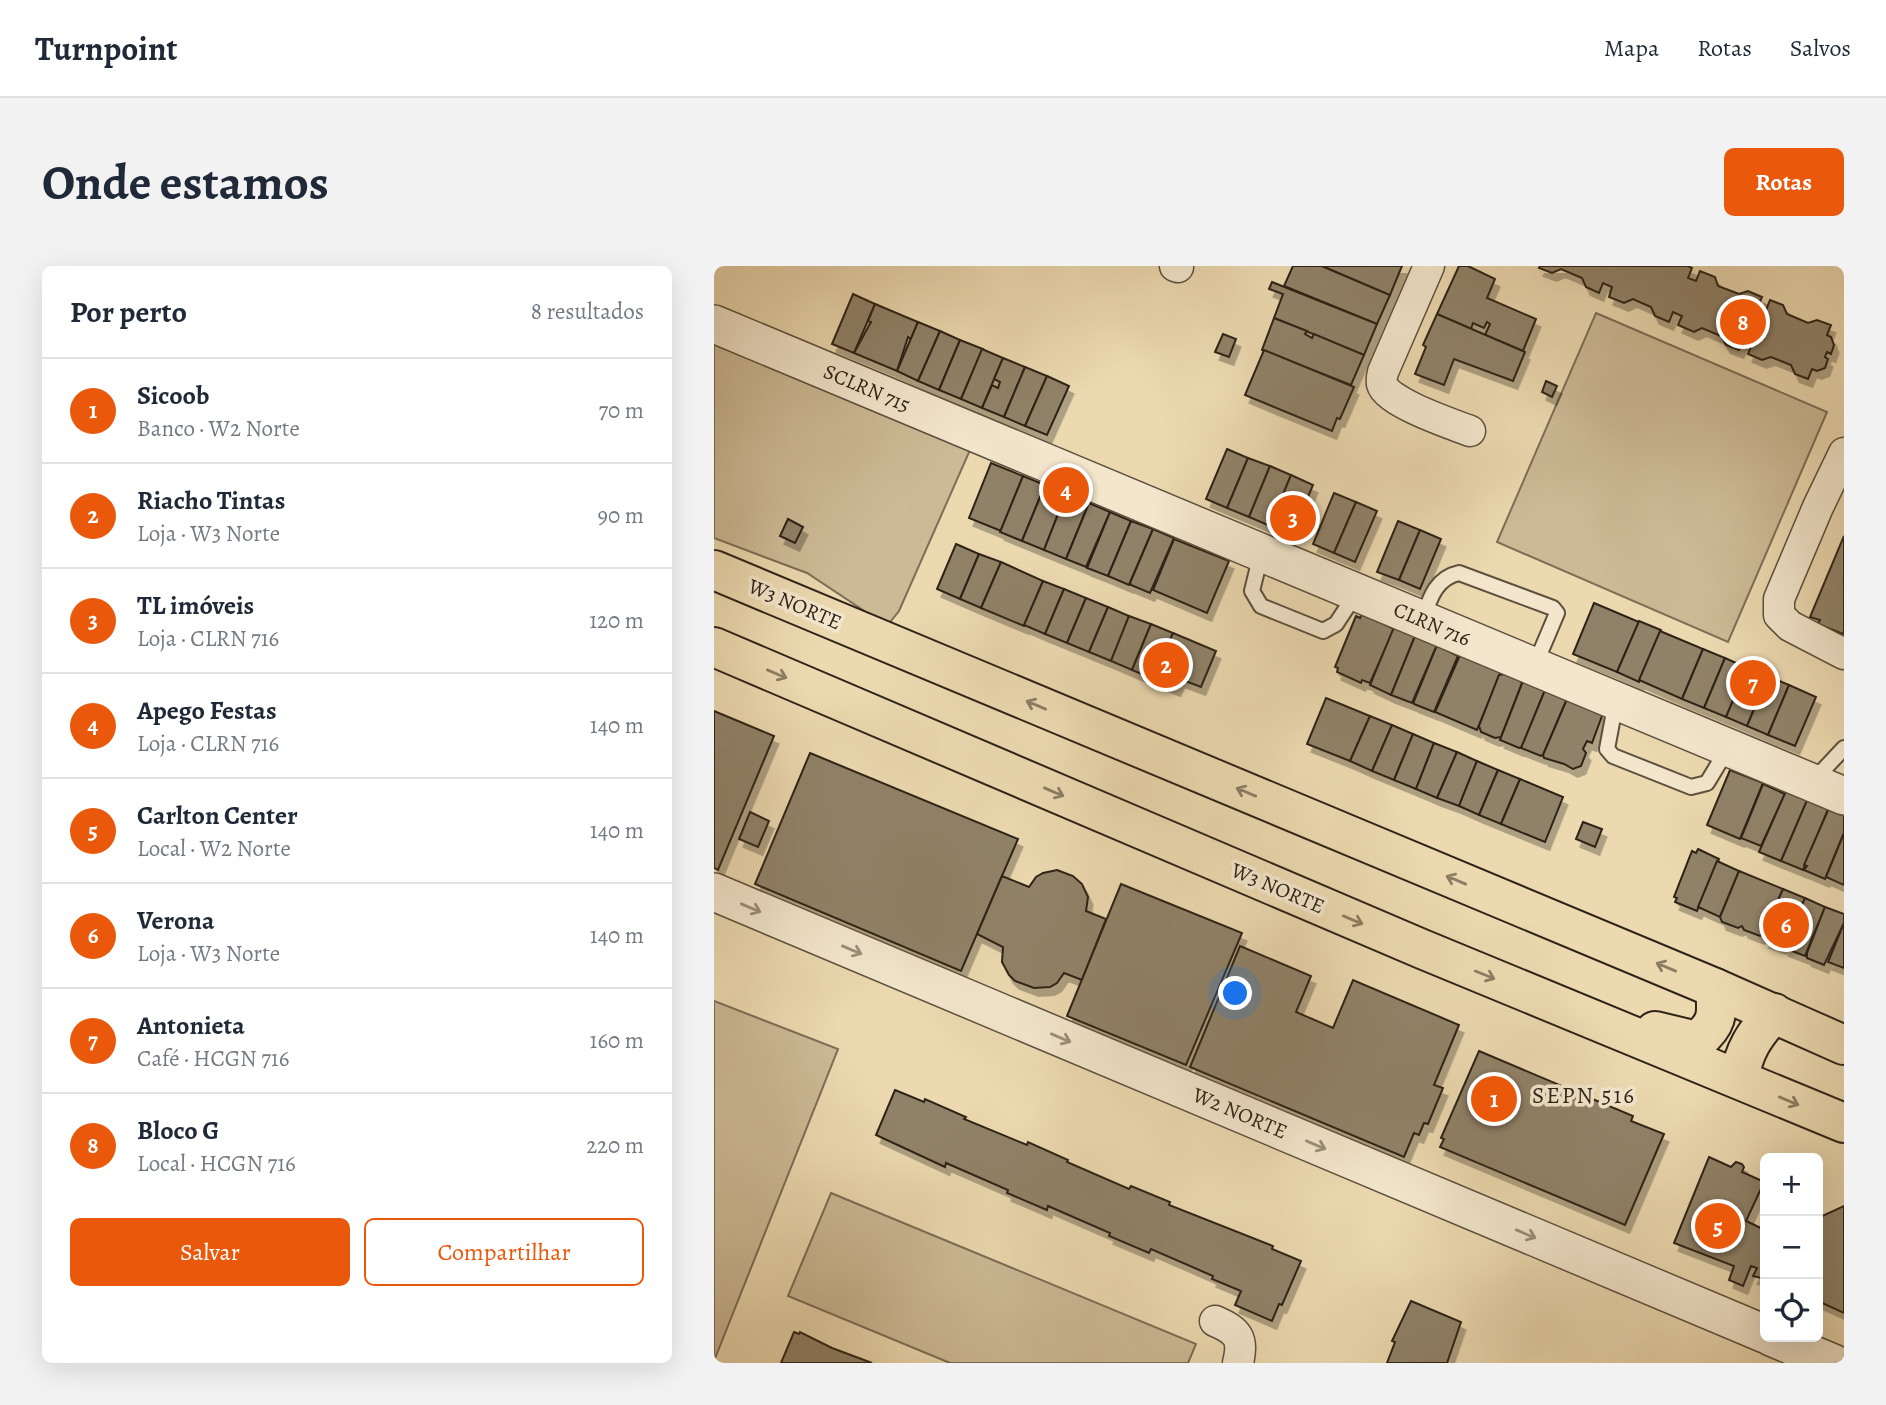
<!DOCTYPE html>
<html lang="pt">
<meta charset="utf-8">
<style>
:root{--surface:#fff;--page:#f2f2f3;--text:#1f2937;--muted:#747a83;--line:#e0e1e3;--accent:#ea580c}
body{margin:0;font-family:Alegreya,serif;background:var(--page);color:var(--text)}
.controls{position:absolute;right:21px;bottom:21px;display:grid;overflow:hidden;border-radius:10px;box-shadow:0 7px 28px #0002}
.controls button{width:63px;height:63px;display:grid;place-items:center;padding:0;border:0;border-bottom:2px solid var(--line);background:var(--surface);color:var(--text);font:35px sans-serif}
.you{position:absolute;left:522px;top:728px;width:24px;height:24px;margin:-18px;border:5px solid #fff;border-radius:50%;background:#1a73e8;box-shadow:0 0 0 10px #1a73e833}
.badge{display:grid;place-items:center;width:46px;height:46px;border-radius:50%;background:var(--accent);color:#fff;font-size:23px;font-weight:700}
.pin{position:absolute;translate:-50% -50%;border:4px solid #fff;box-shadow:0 2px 7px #0006}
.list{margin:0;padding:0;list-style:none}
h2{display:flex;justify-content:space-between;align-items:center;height:91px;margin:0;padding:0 28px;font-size:30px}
h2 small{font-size:23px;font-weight:400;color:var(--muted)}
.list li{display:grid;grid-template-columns:46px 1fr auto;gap:21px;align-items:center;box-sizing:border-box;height:105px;padding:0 28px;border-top:2px solid var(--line)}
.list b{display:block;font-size:26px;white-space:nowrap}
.list p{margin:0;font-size:23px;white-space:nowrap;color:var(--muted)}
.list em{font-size:23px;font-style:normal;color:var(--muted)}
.actions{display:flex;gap:14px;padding:21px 28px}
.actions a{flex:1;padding:16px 0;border:2px solid var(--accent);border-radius:10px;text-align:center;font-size:24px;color:var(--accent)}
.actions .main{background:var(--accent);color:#fff}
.icon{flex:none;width:38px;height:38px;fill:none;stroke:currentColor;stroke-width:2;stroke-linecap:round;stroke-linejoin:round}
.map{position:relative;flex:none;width:1130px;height:1097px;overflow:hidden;border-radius:10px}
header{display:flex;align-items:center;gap:42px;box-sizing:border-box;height:98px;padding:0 35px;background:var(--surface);border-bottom:2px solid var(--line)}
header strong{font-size:33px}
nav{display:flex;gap:38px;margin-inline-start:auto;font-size:24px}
.intro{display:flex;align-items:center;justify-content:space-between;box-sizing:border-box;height:168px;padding:0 42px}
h1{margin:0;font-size:49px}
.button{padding:18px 32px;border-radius:10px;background:var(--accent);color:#fff;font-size:24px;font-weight:700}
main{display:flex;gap:42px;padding:0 42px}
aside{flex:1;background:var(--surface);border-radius:10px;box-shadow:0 7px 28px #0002}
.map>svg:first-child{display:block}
.green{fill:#ccba96;stroke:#7c6e57;stroke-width:2}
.building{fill:#908267;stroke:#2d2318;stroke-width:2;filter:url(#shadow)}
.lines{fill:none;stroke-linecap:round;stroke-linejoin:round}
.service-casing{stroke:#5d503e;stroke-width:18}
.minor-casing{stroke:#5d503e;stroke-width:33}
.tertiary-casing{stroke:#5d503e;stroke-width:40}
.primary-casing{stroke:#2d2318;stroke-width:42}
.service{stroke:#f3e6cc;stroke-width:14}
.minor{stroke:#f3e6cc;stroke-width:30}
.tertiary{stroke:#f3e6cc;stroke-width:37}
.primary{stroke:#ecd9b0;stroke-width:38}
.oneway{stroke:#8c7e64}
.oneway2{stroke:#9a8e7b}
.labels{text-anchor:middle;stroke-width:7;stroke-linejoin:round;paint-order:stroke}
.street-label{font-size:21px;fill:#2d2318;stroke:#f3e6cc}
.neighbourhood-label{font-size:23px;letter-spacing:2px;fill:#2d2318;stroke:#f3e6cc}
</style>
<header>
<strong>Turnpoint</strong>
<nav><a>Mapa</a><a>Rotas</a><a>Salvos</a></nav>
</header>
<div class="intro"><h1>Onde estamos</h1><a class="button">Rotas</a></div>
<main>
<aside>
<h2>Por perto<small>8 resultados</small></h2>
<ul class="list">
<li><span class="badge">1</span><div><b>Sicoob</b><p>Banco · W2 Norte</p></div><em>70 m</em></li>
<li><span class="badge">2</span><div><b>Riacho Tintas</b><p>Loja · W3 Norte</p></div><em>90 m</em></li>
<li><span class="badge">3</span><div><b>TL imóveis</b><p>Loja · CLRN 716</p></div><em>120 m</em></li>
<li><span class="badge">4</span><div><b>Apego Festas</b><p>Loja · CLRN 716</p></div><em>140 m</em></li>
<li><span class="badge">5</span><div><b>Carlton Center</b><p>Local · W2 Norte</p></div><em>140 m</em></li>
<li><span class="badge">6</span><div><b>Verona</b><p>Loja · W3 Norte</p></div><em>140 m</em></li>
<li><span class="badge">7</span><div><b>Antonieta</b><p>Café · HCGN 716</p></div><em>160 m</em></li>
<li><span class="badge">8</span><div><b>Bloco G</b><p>Local · HCGN 716</p></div><em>220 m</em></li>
</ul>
<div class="actions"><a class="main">Salvar</a><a>Compartilhar</a></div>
</aside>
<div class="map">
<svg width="1130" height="1097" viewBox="0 0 1130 1097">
<defs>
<filter id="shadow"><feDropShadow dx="4.5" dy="8" stdDeviation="0" flood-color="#0004"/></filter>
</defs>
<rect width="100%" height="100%" fill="#ecd9b0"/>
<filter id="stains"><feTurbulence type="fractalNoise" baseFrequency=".00286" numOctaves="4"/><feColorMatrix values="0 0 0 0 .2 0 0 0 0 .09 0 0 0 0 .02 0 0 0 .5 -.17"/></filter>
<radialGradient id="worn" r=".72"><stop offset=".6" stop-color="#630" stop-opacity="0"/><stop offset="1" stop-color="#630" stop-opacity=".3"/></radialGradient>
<g class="green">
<polygon points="882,47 1113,146 1014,376 783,276"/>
<polygon points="0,72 256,184 185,345 173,360 93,307 0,272"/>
<polygon points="0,735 124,783 0,1095"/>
<polygon points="117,927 482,1078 474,1097 236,1097 74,1030"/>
</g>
<g class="building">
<polygon points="579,0 608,0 676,29 663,58 570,20"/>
<polygon points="608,0 688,0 676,29"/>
<polygon points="745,0 754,0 781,13 773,32 822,53 809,85 771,69 776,58 773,56 770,62 759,57 757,63 723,48"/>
<polygon points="826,0 974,0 978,2 974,12 982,15 986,5 1001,11 1004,20 1025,28 1034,25 1048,31 1044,40 1052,44 1056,34 1069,39 1073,48 1094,57 1103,54 1117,59 1113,69 1117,71 1120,79 1117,88 1113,86 1111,91 1114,93 1111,102 1103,105 1098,103 1094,113 1081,108 1077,99 1057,91 1048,94 1034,88 1038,78 1029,75 1025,84 1012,79 1007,70 988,62 980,66 964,59 968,50 959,46 955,56 941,50 937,41 919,33 910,37 895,31 898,21 889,17 885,27 872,21 868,12 847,3 838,7 825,2"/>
<polygon points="558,16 663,58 650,89 560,52 569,28 555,23"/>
<polygon points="139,28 161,38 140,87 118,78"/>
<polygon points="161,38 204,56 197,73 194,71 183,105 140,87 157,56 154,55"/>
<polygon points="723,48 811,86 799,115 740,93 730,119 701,108 712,81 709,79"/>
<polygon points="560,52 593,65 591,68 598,72 600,68 650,89 637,119 548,84"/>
<polygon points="204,56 226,65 204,115 183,105"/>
<polygon points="226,65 246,74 225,124 204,115"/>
<polygon points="509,68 522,73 515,91 501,86"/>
<polygon points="246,74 269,83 247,133 225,124"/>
<polygon points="268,83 289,92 268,142 247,133"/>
<polygon points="550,84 640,121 626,153 623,152 618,165 531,129"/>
<polygon points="289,92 311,101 290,151 268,142 278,119 284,122 286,116 280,113"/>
<polygon points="311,101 333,110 311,160 290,151"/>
<polygon points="333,110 355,120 333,169 311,160"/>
<polygon points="832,115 843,120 838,131 828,126"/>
<polygon points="513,183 534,192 513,242 492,233"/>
<polygon points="534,192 556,200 535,251 513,242"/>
<polygon points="277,197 309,210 287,265 255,252"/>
<polygon points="556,200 577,209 556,260 535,251"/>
<polygon points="577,209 599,219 578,269 556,260"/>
<polygon points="309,210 331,219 308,275 286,266"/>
<polygon points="331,219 352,228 330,284 308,275"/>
<polygon points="620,227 642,236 620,287 599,278"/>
<polygon points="352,228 375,237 352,293 330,284"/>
<polygon points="642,236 663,245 641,296 620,287"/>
<polygon points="375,237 396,246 372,301 352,293"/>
<polygon points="396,246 417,255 394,310 373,302"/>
<polygon points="74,253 89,261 81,277 66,270"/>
<polygon points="417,255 439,263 415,319 394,310"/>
<polygon points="684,255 706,264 685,314 663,306"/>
<polygon points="439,263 460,272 436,327 417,319 416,317"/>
<polygon points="706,264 727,273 706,323 685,314"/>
<polygon points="1130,270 1130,365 1129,368 1104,358 1106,354 1096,351"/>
<polygon points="460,273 515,295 493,347 439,324"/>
<polygon points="242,278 265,288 246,333 223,323"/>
<polygon points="265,288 287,296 267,342 246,333"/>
<polygon points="287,296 329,315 310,360 267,342"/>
<polygon points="329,315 350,323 331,368 310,359"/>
<polygon points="350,323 372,332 353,377 331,368"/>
<polygon points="372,332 394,341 375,386 353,377"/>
<polygon points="880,337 925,356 903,406 859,388"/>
<polygon points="394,341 415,350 397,395 375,386"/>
<polygon points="648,347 680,363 656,417 648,414 647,417 623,406 624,402 621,401 642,350 646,352"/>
<polygon points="415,350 437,358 418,404 397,395"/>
<polygon points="925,355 947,364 925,416 903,406"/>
<polygon points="437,358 459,367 439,413 418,404"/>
<polygon points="680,361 701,370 677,429 656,419"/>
<polygon points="946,365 989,383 968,433 925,414"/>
<polygon points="459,367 502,385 487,421 466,413 462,422 439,413"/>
<polygon points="701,370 723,379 698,437 677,429"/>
<polygon points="723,379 744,390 720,446 700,438 700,435"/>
<polygon points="989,383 1011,392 990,442 968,433"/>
<polygon points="746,389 787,406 763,464 721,446"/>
<polygon points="1011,392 1033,402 1012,451 990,442"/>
<polygon points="1033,402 1054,410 1033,460 1012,451"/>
<polygon points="791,408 805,414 808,417 787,471 781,472 767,466 765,460 785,409"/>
<polygon points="1054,410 1075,419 1054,469 1033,460"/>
<polygon points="809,415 831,424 808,481 805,482 786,474"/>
<polygon points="1075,419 1102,431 1081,480 1054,469"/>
<polygon points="831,424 853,433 829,489 827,490 807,482"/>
<polygon points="612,432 656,450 636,495 593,478"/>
<polygon points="853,433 887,446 888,450 878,477 873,475 869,483 872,487 867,500 859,503 850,498 830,492 829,489"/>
<polygon points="0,445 60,470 4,604 0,602"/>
<polygon points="656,450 678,459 658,505 636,495"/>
<polygon points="678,459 699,468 680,514 658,505"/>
<polygon points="699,468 720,477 702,523 680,514"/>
<polygon points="720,477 743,486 723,532 702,523"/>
<polygon points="743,486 763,495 745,540 723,532"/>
<polygon points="96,487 304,573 247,705 41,618"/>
<polygon points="763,495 784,504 765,549 745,540"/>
<polygon points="784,504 806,513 787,558 765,549"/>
<polygon points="1016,504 1049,517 1026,573 993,559"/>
<polygon points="806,513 849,531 831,576 787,558"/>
<polygon points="1049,518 1071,528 1047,580 1027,572"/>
<polygon points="1072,525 1094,533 1067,595 1045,586"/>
<polygon points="1094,532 1115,541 1089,604 1067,595"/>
<polygon points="1115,542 1130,549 1130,567 1111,613 1090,604 1093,600 1090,599"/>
<polygon points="36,546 55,555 44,581 25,573"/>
<polygon points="869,556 888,563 881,581 862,573"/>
<polygon points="1130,567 1130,619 1112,611"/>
<polygon points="984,583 1005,593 983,645 961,636 963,632 960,631 978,585 982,587"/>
<polygon points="1003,595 1025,605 1006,651 984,641"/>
<polygon points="343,604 359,610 368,618 374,631 372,645 392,653 368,714 350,707 343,717 336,721 320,722 301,715 295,709 288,696 289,681 263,668 288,610 315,621 322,611 329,607"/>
<polygon points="1025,605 1069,623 1049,668 1046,670 1030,664 1028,660 1024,662 1008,656 1006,651"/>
<polygon points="407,618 528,667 472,799 353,750"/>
<polygon points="1069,623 1091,632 1072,678 1069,677 1068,680 1051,674 1053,670 1049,668"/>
<polygon points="1091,632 1111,641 1091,690 1070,682"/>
<polygon points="1111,641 1130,648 1130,657 1110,699 1093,692 1093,687"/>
<polygon points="1130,657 1130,702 1114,696"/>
<polygon points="526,680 597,710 582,746 619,762 639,714 745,759 720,819 729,822 714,858 710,857 705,869 700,867 690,891 476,801"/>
<polygon points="765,785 919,850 917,855 950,868 911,959 726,881 730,873 727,872"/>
<polygon points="181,824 210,836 211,833 252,851 250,853 313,879 314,876 354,894 353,896 415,923 417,920 456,936 455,939 559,980 558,983 587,995 568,1039 565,1038 558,1055 521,1039 527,1025 498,1013 499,1010 437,983 435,987 395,970 396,967 334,940 333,944 293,927 294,924 232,897 231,901 162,869"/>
<polygon points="995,891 1017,901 1022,896 1028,898 1030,901 1028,906 1048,915 1051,914 1032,955 1051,964 1051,1013 1039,1010 1043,1002 1037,1000 1029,1020 1015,1014 1020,1000 960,977"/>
<polygon points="1130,940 1130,1047 1104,1035 1104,952"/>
<polygon points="697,1035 747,1056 733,1097 673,1097 681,1076 678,1075"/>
<polygon points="80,1066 85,1068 86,1066 118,1082 158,1097 67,1097"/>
</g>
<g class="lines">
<g class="service-casing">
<g id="service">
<polyline points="547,288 538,325 547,340 609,365 622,358 643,326"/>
<path d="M709,352C716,332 722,312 745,307L839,342L843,347L821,399"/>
<polyline points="902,435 893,483 899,490 977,521 993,517 1014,482"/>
<polyline points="1100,514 1130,482"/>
</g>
</g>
<g class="minor-casing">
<g id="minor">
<polyline points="461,0 464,1"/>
<path d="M715,0L669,106C668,110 667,114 668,118C672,136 738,158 756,165"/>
<polyline points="1130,187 1104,241 1065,333 1065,349 1076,360 1130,388"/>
<path d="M501,1055C524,1065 530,1072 524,1097"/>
</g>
</g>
<g class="tertiary-casing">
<g id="tertiary">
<polyline points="0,58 1130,530"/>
<polyline points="0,626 1051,1068"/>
<polyline points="1057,1071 1119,1097"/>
</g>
</g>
<g class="primary-casing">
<g id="primary">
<polyline points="0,304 1001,722 1130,779"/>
<polyline points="0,381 708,683 1130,857"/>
<path d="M941,765L983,775C1005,757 1003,748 1001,722"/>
<path d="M1025,813C1030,784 1040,769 1060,747"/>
</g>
</g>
<use href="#service" class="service"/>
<use href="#minor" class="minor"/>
<use href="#tertiary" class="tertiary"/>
<use href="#primary" class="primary"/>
</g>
<defs><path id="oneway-shaft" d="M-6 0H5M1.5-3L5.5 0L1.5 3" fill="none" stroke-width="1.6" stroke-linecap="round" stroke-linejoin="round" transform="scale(1.75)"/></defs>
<g class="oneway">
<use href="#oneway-shaft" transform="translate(63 408) rotate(23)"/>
<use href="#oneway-shaft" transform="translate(322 439) rotate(-157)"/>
<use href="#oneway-shaft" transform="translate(340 526) rotate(23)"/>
<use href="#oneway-shaft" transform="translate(532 526) rotate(-157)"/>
<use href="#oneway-shaft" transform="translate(742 614) rotate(-157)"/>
<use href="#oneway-shaft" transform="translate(639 654) rotate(23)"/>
<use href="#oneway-shaft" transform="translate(952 701) rotate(-157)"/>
<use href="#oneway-shaft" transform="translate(771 709) rotate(22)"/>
<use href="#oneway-shaft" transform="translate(1075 835) rotate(23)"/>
</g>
<g class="oneway2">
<use href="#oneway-shaft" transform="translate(37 642) rotate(23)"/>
<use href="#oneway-shaft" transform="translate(138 684) rotate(23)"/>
<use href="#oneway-shaft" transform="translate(347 772) rotate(23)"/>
<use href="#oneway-shaft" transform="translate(602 879) rotate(23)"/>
<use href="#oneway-shaft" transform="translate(812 968) rotate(23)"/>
</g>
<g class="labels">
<g class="street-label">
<text transform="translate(153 122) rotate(23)" y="7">SCLRN 715</text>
<text transform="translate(81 338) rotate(23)" y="7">W3 NORTE</text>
<text transform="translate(718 358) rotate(23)" y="7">CLRN 716</text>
<text transform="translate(564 622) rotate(23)" y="7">W3 NORTE</text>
<text transform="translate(526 847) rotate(23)" y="7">W2 NORTE</text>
</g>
<g class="neighbourhood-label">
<text x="870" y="837">SEPN 516</text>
</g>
</g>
<rect width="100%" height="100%" filter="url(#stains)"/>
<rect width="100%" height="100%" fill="url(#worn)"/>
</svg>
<div class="controls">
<button>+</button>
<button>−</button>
<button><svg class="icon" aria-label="locate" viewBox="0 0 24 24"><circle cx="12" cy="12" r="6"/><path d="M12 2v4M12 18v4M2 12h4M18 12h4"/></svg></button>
</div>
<div class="you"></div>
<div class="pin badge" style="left:780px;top:833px">1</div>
<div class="pin badge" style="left:452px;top:399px">2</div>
<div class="pin badge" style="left:579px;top:252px">3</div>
<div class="pin badge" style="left:352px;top:224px">4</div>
<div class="pin badge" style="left:1004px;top:960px">5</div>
<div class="pin badge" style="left:1072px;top:659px">6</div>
<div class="pin badge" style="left:1039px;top:417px">7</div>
<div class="pin badge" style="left:1029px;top:56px">8</div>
</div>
</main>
